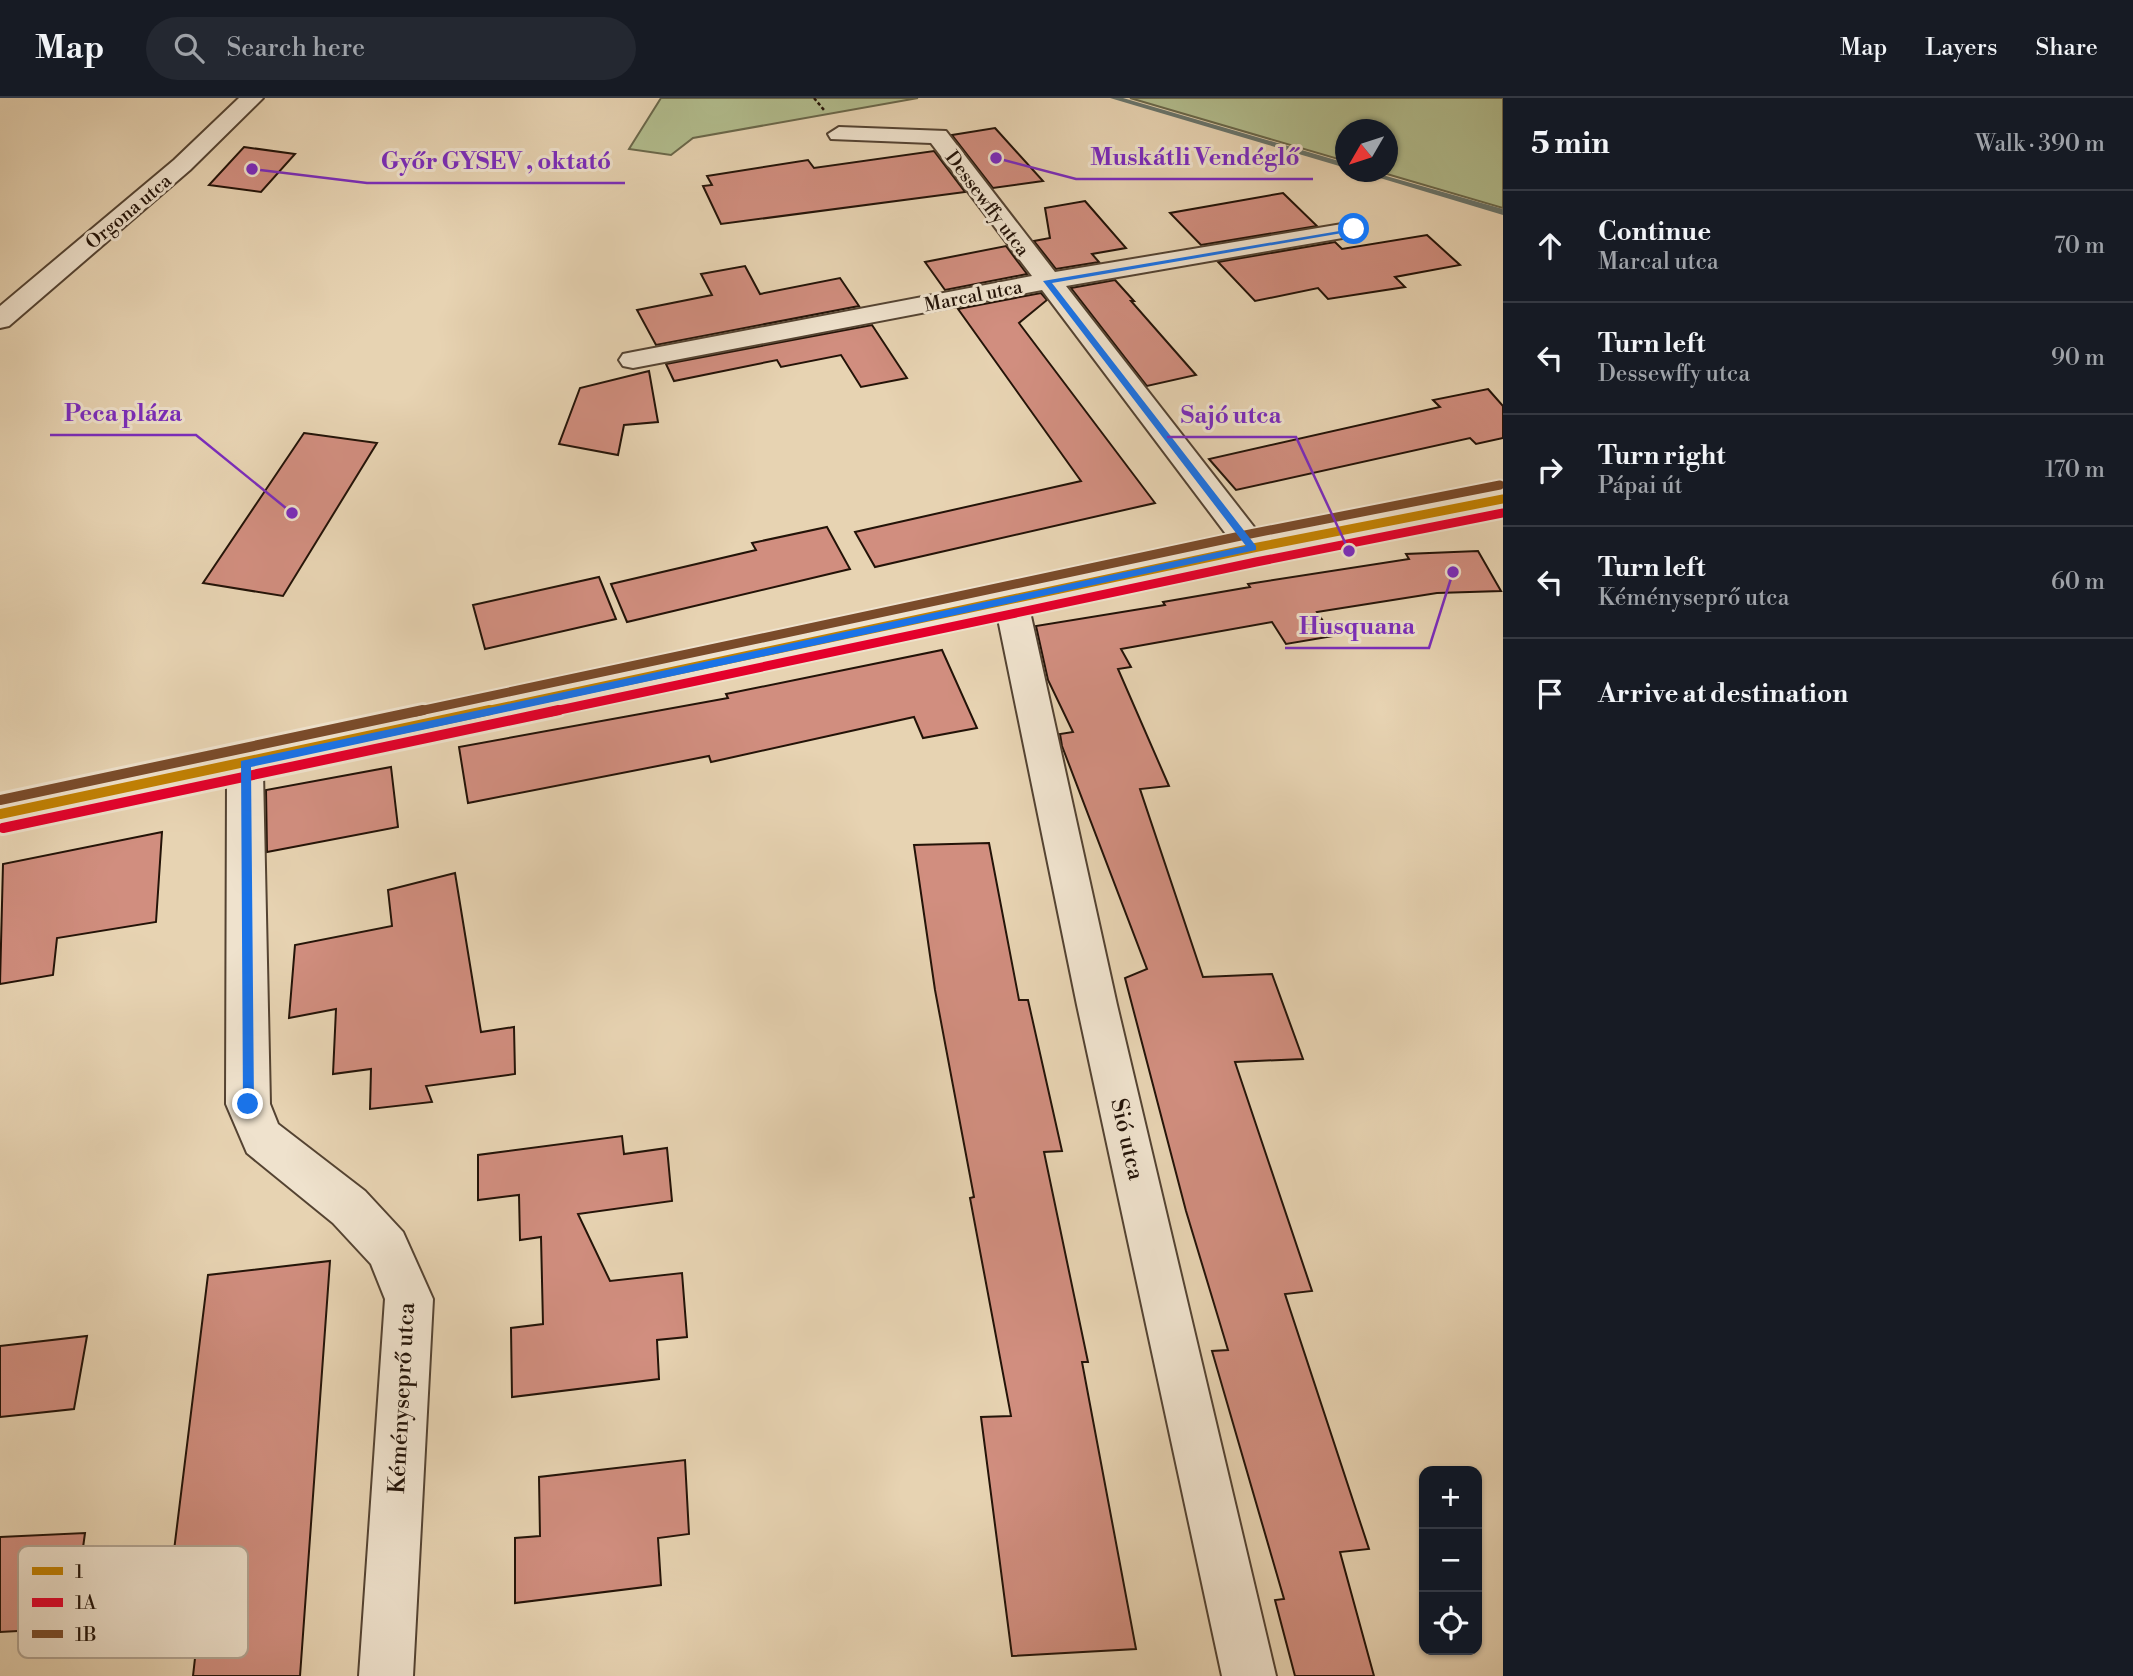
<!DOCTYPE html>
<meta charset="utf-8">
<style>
:root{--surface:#171b24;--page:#242831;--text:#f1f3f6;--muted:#9ea1a6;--line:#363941}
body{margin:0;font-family:"Libre Bodoni",serif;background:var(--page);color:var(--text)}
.controls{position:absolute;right:21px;bottom:21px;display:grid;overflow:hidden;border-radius:14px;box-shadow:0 2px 5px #0004}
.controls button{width:63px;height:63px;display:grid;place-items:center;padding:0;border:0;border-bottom:2px solid var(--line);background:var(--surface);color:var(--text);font:35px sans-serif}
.compass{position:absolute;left:1335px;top:21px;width:63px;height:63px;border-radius:50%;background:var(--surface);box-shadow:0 2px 5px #0004;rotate:231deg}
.stop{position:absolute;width:21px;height:21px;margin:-16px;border:5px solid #1a73e8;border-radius:50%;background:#fff}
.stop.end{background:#1a73e8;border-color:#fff;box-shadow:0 2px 7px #0008}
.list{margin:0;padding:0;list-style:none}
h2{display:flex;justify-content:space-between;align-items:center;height:91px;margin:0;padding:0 28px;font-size:30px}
h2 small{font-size:23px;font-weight:400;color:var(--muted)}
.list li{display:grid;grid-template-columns:46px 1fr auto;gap:21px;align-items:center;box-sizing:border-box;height:112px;padding:0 28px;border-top:2px solid var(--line)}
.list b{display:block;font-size:26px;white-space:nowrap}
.list p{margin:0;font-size:23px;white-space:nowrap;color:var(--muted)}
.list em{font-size:23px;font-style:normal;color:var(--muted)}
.icon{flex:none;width:38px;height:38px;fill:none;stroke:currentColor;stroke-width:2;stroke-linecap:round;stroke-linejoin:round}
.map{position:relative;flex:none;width:1503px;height:1578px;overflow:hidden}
header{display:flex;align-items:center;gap:42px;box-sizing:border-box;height:98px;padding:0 35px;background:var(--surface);border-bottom:2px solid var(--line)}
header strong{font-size:33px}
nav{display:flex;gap:38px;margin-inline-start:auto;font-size:24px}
.search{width:490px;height:63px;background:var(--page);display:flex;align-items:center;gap:18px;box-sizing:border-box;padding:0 24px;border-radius:38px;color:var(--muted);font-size:26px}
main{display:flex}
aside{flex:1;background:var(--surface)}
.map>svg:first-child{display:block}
.green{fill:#b2bd8e;stroke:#6a684b;stroke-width:2}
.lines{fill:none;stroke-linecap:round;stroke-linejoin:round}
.stream{fill:#69756c;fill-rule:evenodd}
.building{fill:#d18e7f;stroke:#231308;stroke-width:2}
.street-casing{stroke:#544332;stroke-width:4}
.path{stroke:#231308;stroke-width:2.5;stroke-dasharray:3.5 2.5;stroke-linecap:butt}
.street{fill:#efe2cd;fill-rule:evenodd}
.bus-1-far1-casing{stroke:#efe2cd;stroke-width:13}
.bus-1-casing{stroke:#efe2cd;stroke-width:16}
.bus-2-far1-casing{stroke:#efe2cd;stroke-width:13}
.bus-2-casing{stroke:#efe2cd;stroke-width:16}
.bus-3-far1-casing{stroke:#efe2cd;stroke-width:13}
.bus-3-casing{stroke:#efe2cd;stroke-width:16}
.bus-1-far1{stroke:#c28102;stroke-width:9}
.bus-1{stroke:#c28102;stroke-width:10}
.bus-2-far1{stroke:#e4002b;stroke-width:9}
.bus-2{stroke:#e4002b;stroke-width:10}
.bus-3-far1{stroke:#7a4b2a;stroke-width:9}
.bus-3{stroke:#7a4b2a;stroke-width:10}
.route{fill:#1a73e8}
.labels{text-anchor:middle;stroke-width:6;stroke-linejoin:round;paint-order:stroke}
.far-street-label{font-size:19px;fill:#231308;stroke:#efe2cd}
.street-label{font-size:23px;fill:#231308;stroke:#efe2cd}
.key{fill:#efe2cd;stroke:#b2a492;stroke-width:2}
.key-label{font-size:19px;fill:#231308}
.leader{fill:none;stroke:#7b2cbf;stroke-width:2.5}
.callout-dot{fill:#7b2cbf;stroke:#efe2cd;stroke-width:2.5}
.callout-label{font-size:24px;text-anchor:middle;font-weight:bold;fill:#7b2cbf;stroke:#efe2cd;stroke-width:6;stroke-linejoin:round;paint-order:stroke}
</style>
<header>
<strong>Map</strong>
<div class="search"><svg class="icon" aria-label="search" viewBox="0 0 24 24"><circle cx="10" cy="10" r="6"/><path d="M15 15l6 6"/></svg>Search here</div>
<nav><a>Map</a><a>Layers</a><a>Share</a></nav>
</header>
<main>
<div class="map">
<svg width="1503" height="1578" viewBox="0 0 1503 1578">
<rect width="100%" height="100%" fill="#e7d3b2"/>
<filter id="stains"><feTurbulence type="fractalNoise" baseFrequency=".00286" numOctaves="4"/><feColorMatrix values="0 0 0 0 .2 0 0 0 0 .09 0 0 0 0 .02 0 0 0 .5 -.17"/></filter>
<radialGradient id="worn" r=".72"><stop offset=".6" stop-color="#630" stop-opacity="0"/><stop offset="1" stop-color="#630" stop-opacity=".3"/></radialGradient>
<g class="green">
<polygon points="661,0 918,0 693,40 671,57 629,51"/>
<polygon points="1130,0 1503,0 1503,110 1380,74 1388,74 1388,32 1346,32 1345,63"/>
</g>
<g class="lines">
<g class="stream">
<polygon points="1110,0 1123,0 1346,65 1346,70"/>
<polygon points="1360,74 1372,74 1503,111 1503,117"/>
</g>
</g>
<g class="building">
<polygon points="995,30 1043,83 993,90 952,37"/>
<polygon points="244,49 295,56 261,94 209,87"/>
<polygon points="934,53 965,94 721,126 703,88 712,87 707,78 808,62 814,70"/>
<polygon points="1283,95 1317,128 1201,147 1170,115"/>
<polygon points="1085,103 1126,150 1092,156 1099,164 1056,171 1034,143 1050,140 1045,110"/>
<polygon points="1427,137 1460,167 1395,179 1405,189 1328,201 1318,190 1255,203 1218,164 1335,144 1342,151"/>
<polygon points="1006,148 1027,176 945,192 925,164"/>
<polygon points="745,168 760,196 840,180 859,208 656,247 637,212 712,197 701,176"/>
<polygon points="1115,182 1134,203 1131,203 1196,277 1147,288 1071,190"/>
<polygon points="1041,195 1047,202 1019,225 1155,405 875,469 855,434 1081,383 958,211"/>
<polygon points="872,227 907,280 861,289 841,257 781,269 777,262 674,283 666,266"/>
<polygon points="649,273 658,324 624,327 618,357 559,346 580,290"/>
<polygon points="1488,291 1503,308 1503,340 1476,346 1470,340 1236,392 1209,361 1440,309 1433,302"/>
<polygon points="304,335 377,345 283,498 203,485"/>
<polygon points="827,429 850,471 627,524 611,486 756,452 752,445"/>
<polygon points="1478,453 1501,493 1437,495 1317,514 1333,538 1286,546 1272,524 1121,551 1131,569 1118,571 1169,688 1140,691 1203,879 1272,876 1303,961 1235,964 1312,1193 1285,1196 1369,1451 1340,1454 1374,1578 1295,1578 1275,1502 1284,1501 1212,1253 1228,1252 1186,1113 1125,880 1147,871 1062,648 1060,636 1073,634 1048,582 1036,528 1165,507 1163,504 1250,489 1248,486 1409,461 1406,456"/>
<polygon points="599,479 616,521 485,551 473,507"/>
<polygon points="942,552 977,630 923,640 914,619 711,664 709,658 468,705 459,649 728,600 726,596"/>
<polygon points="391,669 398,729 267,754 266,692"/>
<polygon points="162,734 156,824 57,840 53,877 0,886 3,766"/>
<polygon points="989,745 1019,902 1028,902 1062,1053 1044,1054 1088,1264 1082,1264 1136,1551 1012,1558 981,1319 1011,1318 970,1100 974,1099 935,892 914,747"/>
<polygon points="455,775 481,934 514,929 515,976 426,988 432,1004 370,1011 371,971 333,976 336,911 289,920 295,847 392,828 388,792"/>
<polygon points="622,1038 624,1056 667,1050 672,1103 578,1116 610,1183 682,1175 687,1239 657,1242 659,1281 512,1299 511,1230 543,1226 541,1139 520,1142 519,1097 478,1102 478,1057"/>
<polygon points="330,1163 300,1578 193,1578 203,1489 169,1493 208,1177"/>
<polygon points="87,1238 74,1311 0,1319 0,1248"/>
<polygon points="685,1362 689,1436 658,1440 661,1487 515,1505 515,1440 540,1438 539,1379"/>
<polygon points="85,1435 72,1530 0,1534 0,1439"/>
</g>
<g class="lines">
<g class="street-casing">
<g id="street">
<polygon points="239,0 263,0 190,72 9,228 0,230 0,208 174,62"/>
<polygon points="839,29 946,33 1055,174 1354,124 1363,126 1366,131 1363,136 1354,138 1066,188 1261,438 1503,391 1503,411 1029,509 1117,907 1276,1578 1222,1578 1077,907 997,516 263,674 270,1006 278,1026 365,1093 403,1134 433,1201 413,1578 359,1578 385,1201 371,1166 333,1125 247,1055 226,1006 227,682 0,731 0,701 1232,444 1042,192 633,270 623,268 619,262 623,256 633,254 1032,178 931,45 831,41 828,36"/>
</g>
</g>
<polyline class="path" points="814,0 824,12"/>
<use href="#street" class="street"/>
<g class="bus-1-far1-casing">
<polyline id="bus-1-far1" points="481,614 1253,450 1503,401"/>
</g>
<g class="bus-1-casing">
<polyline id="bus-1" points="0,716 490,612"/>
</g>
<g class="bus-2-far1-casing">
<polyline id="bus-2-far1" points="550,614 1256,464 1503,415"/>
</g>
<g class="bus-2-casing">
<polyline id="bus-2" points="3,730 559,612"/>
</g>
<g class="bus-3-far1-casing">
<polyline id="bus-3-far1" points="415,614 1250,436 1500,387"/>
</g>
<g class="bus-3-casing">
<polyline id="bus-3" points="0,702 423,612"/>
</g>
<use href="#bus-1-far1" class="bus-1-far1"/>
<use href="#bus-1" class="bus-1"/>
<use href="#bus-2-far1" class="bus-2-far1"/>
<use href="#bus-2" class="bus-2"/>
<use href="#bus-3-far1" class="bus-3-far1"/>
<use href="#bus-3" class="bus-3"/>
</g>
<polygon class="route" points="1357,130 1354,133 1052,185 1256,448 1256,452 251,669 254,1006 252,1010 243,1010 241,663 1246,448 1043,183"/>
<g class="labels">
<g class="far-street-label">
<text transform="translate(988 105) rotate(53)" y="7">Dessewffy utca</text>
<text transform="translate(128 113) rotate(-40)" y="7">Orgona utca</text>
<text transform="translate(973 197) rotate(-11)" y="7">Marcal utca</text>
</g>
<g class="street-label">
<text transform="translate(1128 1041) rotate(77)" y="8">Sió utca</text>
<text transform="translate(401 1300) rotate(-87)" y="8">Kéményseprő utca</text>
</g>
</g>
<rect x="18" y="1448" width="230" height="112" rx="10" class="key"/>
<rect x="32" y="1469" width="31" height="8" fill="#c28102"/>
<rect x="32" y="1500" width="31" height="9" fill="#e4002b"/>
<rect x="32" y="1532" width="31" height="8" fill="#7a4b2a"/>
<g class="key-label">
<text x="75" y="1480">1</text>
<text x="75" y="1511">1A</text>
<text x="75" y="1543">1B</text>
</g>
<path class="leader" d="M996 60L1076 81H1313M252 71L367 85H625M292 415L196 337H50M1349 453L1296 339H1167M1453 474L1429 550H1285"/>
<g class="callout-dot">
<circle cx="996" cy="60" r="7"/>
<circle cx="252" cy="71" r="7"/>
<circle cx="292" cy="415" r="7"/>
<circle cx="1349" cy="453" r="7"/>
<circle cx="1453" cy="474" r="7"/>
</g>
<g class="callout-label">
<text x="1195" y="67">Muskátli Vendéglő</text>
<text x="496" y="71">Győr GYSEV , oktató</text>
<text x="123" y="323">Peca pláza</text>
<text x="1231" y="325">Sajó utca</text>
<text x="1357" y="536">Husquana</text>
</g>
<rect width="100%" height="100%" filter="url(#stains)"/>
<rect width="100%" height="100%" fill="url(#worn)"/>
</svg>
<div class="controls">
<button>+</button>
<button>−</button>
<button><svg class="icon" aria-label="locate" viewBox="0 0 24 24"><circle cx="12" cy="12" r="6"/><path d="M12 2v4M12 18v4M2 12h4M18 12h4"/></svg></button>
</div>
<svg class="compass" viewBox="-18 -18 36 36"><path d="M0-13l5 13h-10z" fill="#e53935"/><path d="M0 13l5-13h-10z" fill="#9ea1a6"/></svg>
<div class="stop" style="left:1354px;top:131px"></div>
<div class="stop end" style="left:248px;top:1006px"></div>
</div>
<aside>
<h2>5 min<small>Walk · 390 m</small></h2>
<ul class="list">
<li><svg class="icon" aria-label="ahead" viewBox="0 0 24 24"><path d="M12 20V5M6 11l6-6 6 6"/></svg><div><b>Continue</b><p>Marcal utca</p></div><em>70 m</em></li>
<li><svg class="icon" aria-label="left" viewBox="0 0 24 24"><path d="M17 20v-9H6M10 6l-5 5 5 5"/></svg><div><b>Turn left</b><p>Dessewffy utca</p></div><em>90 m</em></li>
<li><svg class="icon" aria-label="right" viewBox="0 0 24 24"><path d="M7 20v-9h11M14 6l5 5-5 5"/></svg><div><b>Turn right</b><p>Pápai út</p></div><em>170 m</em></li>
<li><svg class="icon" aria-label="left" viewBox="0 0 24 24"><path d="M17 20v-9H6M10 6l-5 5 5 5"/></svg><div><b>Turn left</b><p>Kéményseprő utca</p></div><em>60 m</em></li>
<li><svg class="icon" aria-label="arrive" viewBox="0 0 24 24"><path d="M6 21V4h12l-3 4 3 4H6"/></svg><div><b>Arrive at destination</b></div></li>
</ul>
</aside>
</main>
